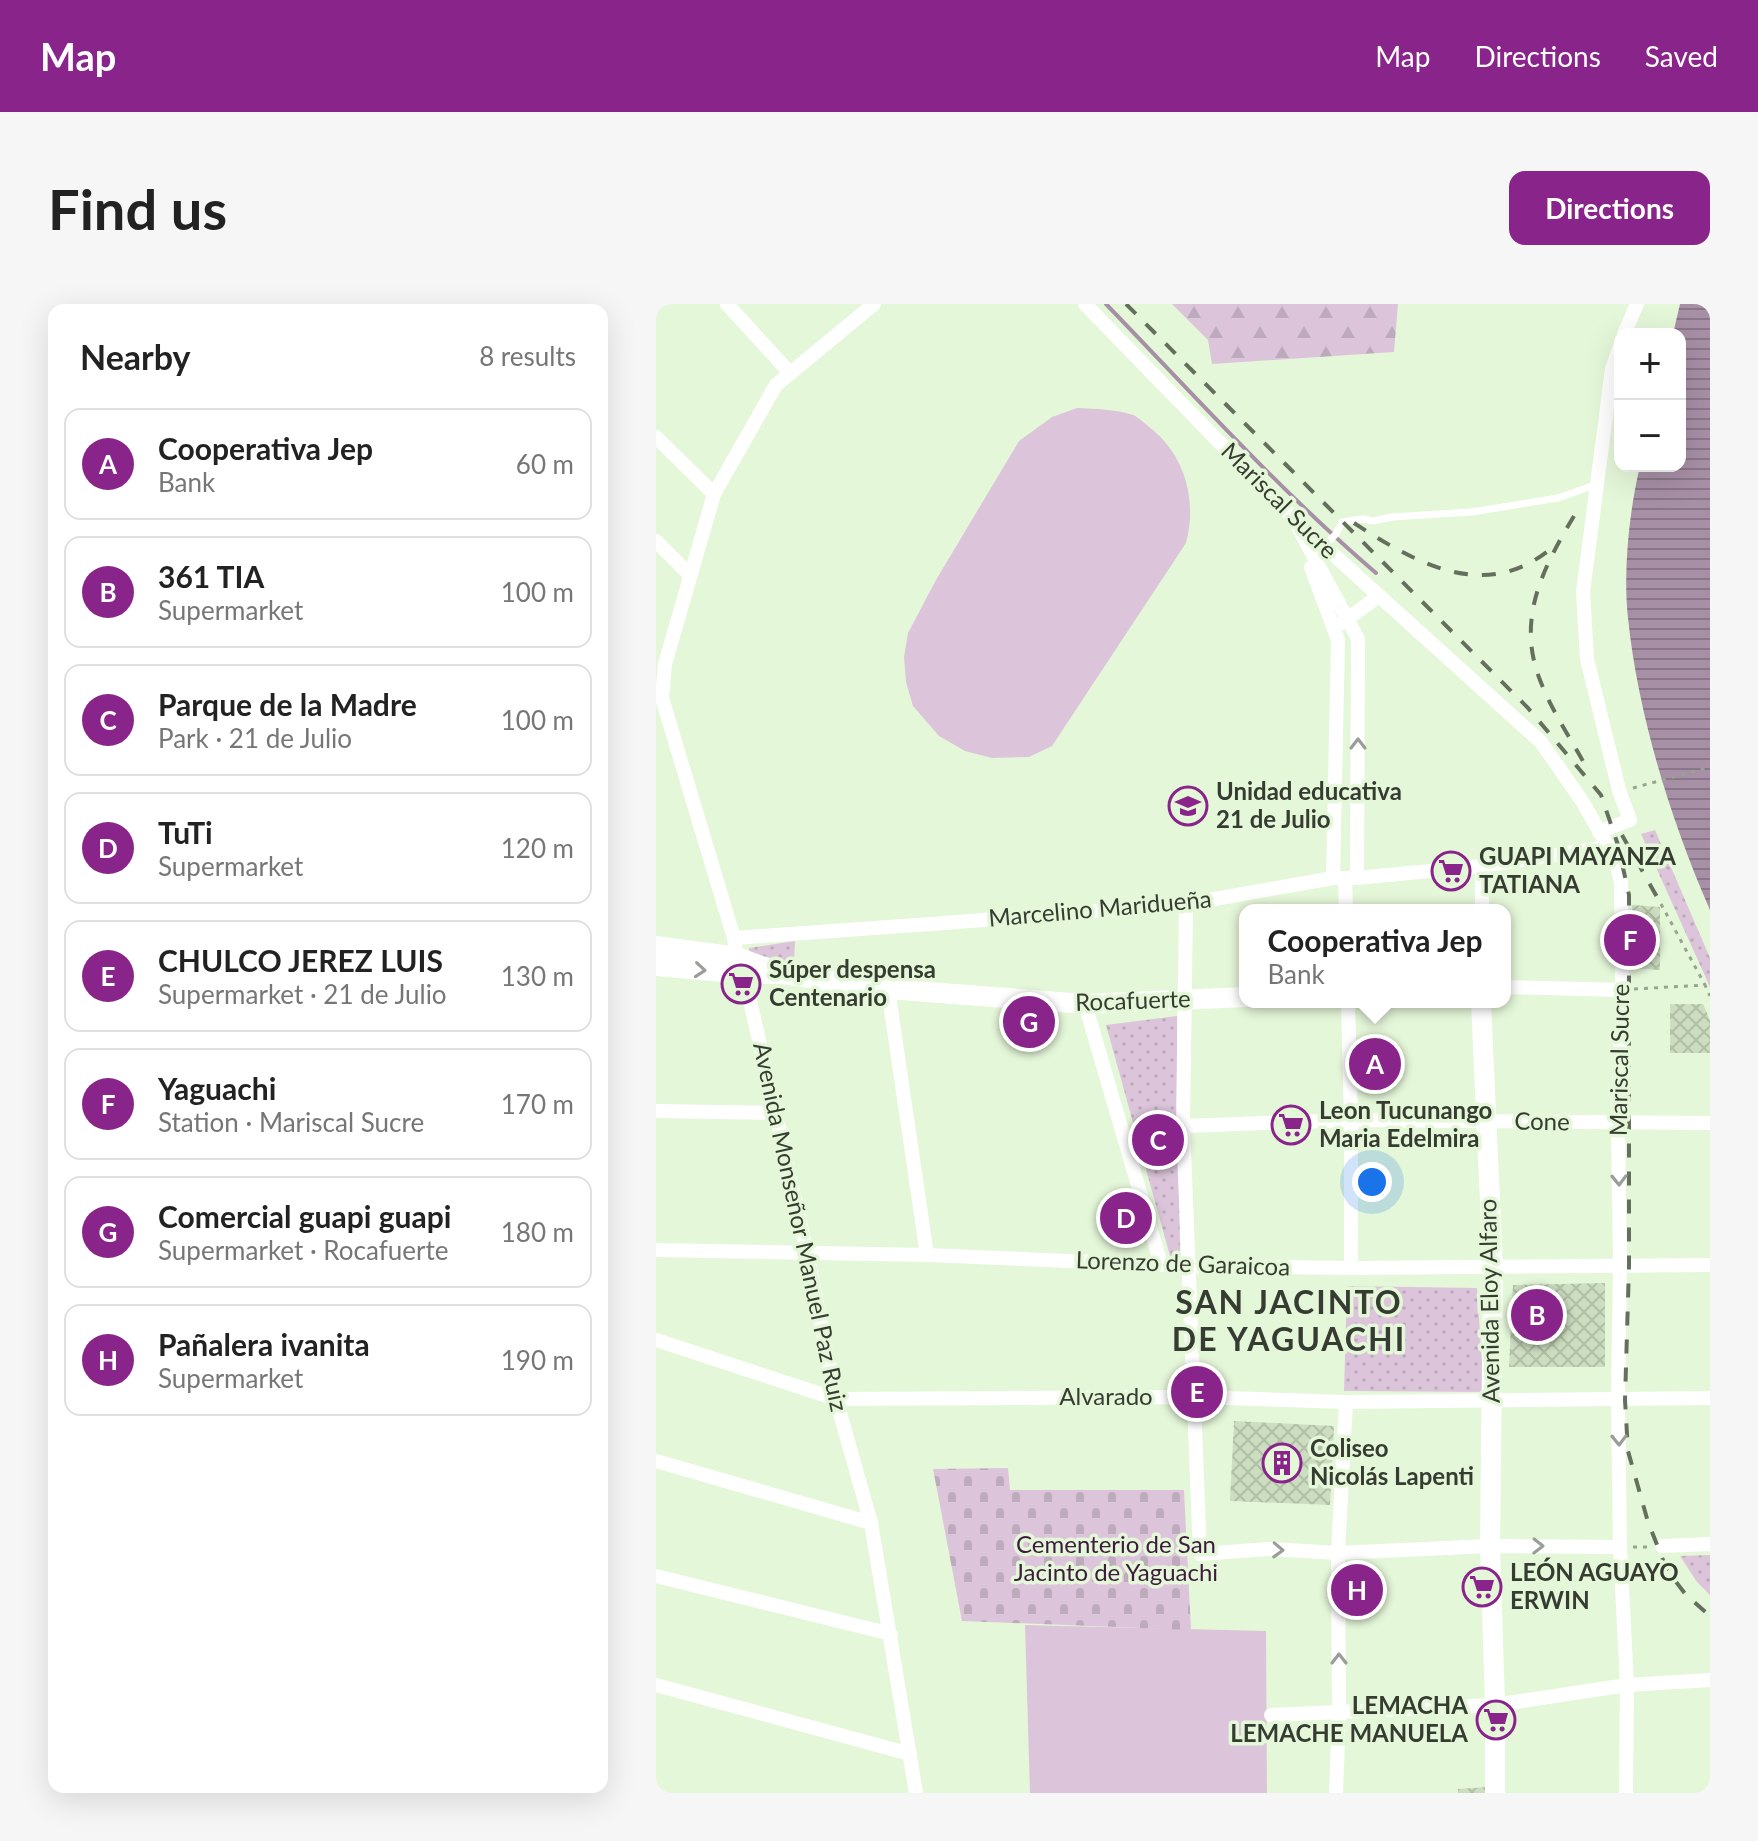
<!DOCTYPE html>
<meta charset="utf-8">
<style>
:root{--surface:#fff;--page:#f6f6f6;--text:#222;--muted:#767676;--line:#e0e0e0;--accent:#89248b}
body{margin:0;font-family:Lato,sans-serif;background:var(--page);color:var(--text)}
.controls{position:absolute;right:24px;top:24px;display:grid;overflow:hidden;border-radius:16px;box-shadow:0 8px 32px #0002}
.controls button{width:72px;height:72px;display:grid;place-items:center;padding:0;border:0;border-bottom:2px solid var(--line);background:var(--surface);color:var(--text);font:40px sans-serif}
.you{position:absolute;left:716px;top:878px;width:28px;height:28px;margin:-20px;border:6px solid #fff;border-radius:50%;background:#1a73e8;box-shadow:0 0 0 12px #1a73e833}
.badge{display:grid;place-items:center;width:52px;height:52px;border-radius:50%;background:var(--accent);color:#fff;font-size:26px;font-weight:700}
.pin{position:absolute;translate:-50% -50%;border:4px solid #fff;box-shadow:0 2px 8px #0006}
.popup{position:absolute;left:583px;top:600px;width:272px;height:104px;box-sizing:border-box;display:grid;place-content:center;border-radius:16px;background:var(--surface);filter:drop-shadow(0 2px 6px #0005);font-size:26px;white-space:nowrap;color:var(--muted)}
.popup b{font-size:30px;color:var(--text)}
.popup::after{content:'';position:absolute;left:50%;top:100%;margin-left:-16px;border:16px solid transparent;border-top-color:var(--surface)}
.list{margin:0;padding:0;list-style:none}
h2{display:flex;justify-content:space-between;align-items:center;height:104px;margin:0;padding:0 32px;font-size:34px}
h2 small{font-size:26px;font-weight:400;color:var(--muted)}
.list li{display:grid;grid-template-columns:52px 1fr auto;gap:24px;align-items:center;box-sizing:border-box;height:112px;margin:0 16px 16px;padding:0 16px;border:2px solid var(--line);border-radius:16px}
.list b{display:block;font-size:30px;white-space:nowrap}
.list p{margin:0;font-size:26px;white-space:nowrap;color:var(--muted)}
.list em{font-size:26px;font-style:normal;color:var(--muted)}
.map{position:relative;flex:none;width:1054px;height:1489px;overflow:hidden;border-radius:16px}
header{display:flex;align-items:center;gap:48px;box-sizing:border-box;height:112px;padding:0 40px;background:var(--accent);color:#fff}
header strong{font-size:38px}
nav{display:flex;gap:44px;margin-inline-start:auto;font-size:28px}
.intro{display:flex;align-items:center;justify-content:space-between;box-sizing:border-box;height:192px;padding:0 48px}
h1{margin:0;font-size:56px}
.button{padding:20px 36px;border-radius:16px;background:var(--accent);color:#fff;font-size:28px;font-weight:700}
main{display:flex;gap:48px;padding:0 48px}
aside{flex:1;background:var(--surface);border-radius:16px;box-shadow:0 8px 32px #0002}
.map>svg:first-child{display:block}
.grass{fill:#dcc5db}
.forest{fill:url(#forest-firs)}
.cemetery{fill:url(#cemetery-stones)}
.park{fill:url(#park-dots)}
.water{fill:url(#water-rules)}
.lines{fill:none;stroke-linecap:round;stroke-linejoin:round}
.stream{stroke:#a78fa6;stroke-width:4}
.building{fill:url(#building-cross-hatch)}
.path{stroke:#98a48f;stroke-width:3;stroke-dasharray:4 6;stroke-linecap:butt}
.lane{stroke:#fff;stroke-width:7}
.street{stroke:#fff;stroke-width:14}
.secondary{stroke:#fff;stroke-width:20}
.rail{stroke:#656f5e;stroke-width:4;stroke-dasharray:14 14;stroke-linecap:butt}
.oneway{stroke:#9a9e98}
.labels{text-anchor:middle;stroke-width:7;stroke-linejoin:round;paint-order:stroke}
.street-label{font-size:24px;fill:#363c31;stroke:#e5f7d9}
.poi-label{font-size:24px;font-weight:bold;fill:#363c31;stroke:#e5f7d9;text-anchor:start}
.park-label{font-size:24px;fill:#3c1b3c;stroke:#e5f7d9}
.district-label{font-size:32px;font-weight:bold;letter-spacing:2px;fill:#363c31;stroke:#e5f7d9}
</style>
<header>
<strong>Map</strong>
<nav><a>Map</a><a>Directions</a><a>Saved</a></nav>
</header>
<div class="intro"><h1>Find us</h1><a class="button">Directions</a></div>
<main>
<aside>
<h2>Nearby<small>8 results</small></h2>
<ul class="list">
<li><span class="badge">A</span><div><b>Cooperativa Jep</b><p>Bank</p></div><em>60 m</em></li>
<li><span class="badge">B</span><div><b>361 TIA</b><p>Supermarket</p></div><em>100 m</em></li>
<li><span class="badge">C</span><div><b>Parque de la Madre</b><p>Park · 21 de Julio</p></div><em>100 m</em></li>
<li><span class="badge">D</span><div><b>TuTi</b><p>Supermarket</p></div><em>120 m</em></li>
<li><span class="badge">E</span><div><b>CHULCO JEREZ LUIS</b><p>Supermarket · 21 de Julio</p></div><em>130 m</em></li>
<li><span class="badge">F</span><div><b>Yaguachi</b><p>Station · Mariscal Sucre</p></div><em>170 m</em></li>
<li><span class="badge">G</span><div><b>Comercial guapi guapi</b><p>Supermarket · Rocafuerte</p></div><em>180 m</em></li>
<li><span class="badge">H</span><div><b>Pañalera ivanita</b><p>Supermarket</p></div><em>190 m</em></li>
</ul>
</aside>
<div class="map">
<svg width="1054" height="1489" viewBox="0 0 1054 1489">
<defs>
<pattern id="forest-firs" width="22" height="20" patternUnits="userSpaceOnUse" patternTransform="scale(2)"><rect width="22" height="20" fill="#dcc5db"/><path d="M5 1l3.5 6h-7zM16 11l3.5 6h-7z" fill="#bdaabc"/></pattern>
<pattern id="cemetery-stones" width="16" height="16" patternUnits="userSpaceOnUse" patternTransform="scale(2)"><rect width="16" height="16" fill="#dcc5db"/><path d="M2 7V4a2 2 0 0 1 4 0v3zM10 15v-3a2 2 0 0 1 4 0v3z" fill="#bdaabc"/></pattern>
<pattern id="park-dots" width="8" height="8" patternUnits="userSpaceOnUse" patternTransform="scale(2)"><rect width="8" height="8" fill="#dcc5db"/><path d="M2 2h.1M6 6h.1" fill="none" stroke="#bdaabc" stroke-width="1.8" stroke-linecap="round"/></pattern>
<pattern id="water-rules" width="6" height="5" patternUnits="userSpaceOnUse" patternTransform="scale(2)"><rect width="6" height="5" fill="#a78fa6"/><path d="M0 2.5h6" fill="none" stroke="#897688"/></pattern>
<pattern id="building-cross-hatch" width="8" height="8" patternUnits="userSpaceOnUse" patternTransform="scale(2)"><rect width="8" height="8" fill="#ccddc0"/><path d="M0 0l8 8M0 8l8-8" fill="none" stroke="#b0bfa5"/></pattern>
</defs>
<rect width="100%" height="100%" fill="#e5f7d9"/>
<g class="grass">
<path d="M421,104C440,105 459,105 477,111C484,114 490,121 497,126C530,154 541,198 530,239L396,442L373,453L336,454L309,447L283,432L257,402L250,378L248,353L252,329L280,276L363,137L396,113Z"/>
<polygon points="369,1321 610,1327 611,1489 374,1489"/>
</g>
<polygon class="forest" points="516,0 742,0 738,48 556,60 552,36"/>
<polygon class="cemetery" points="352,1164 354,1186 528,1186 535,1326 306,1317 277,1165"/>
<g class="park">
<polygon points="999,526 1054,654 1054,683 985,530"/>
<polygon points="139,637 138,658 93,650 93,644"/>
<polygon points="521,712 524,950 514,952 450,721"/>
<polygon points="691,982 821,984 828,1088 688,1087"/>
<polygon points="1054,1251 1054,1291 1041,1278 1024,1252"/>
</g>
<path class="water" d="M1024,0H1054V606C1015,517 982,411 972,314C967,267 973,208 984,162H1024V30H1017Z"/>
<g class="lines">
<path class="stream" d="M450,0C538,91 623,186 720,269"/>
</g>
<g class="building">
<polygon points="976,601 1004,603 1004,666 976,664"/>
<polygon points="1014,700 1047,700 1054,716 1054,749 1014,749"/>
<polygon points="949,979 949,1063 853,1063 857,981"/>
<polygon points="578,1117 678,1122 674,1201 574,1197"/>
<polygon points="831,1483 831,1489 802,1489 802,1485"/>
</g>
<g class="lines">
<g class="path">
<polyline points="977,484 1054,463"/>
<polyline points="1005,600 1049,681"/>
<polyline points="978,685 1049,681 1054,692"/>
<polyline points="977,1243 994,1243"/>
</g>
<polyline class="lane" points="668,242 680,230 686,218 707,215 717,217 736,213 816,208 902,194 939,181"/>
<g class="street">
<polyline points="71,0 134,69"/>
<polyline points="218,0 120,81 58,190 9,360 6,394 78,634 81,653 88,670 151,949 180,1095 215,1219 260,1489"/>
<polyline points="429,0 637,214 885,438 926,497 960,556 965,579 966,686 962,819 964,961 962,1095 964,1243 971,1381 970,1489"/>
<polyline points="968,30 981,0"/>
<polyline points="0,133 58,190"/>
<polyline points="643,225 702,335 701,574"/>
<polyline points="0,237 34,271"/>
<polyline points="655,263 682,336 677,574"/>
<polyline points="684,320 723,292"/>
<polyline points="943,528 974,516 963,486 931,355 927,288 956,65 964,42"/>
<polyline points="689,574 690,606"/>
<polyline points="530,600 527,822 544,1250 613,1245 682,1249 834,1242 964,1243"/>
<polyline points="826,606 826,562"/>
<polyline points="78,634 275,620 530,600 677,574 701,574 826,562 952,543"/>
<polyline points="849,683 966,686"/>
<polyline points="232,685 271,951"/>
<polyline points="692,698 695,816 695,964"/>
<polyline points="429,700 505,960"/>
<polyline points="0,807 119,809"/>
<polyline points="527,822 695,816 1054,819"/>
<polyline points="0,946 271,951 532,962 695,964 1054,961"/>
<polyline points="0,1036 180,1095 538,1093 690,1098 1054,1094"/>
<polyline points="0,1157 215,1219"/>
<polyline points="1006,1242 1054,1240"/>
<polyline points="0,1272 235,1330"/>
<polyline points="0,1381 254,1450"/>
<polyline points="615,1411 839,1401 971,1381 1054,1376"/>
<polyline points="680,1489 683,1407 682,1249 690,1098"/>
</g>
<g class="secondary">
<polyline points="0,642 81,653 116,666"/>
<polyline points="0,662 88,670 127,670 232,685 429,700 589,693"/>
<polyline points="825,698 837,964 834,1242 839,1401 839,1489"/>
</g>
<g class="rail">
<polyline points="470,0 872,404 945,491 962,541 973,591 973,962 969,1096 972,1147 992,1218 1011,1266 1030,1291 1054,1312"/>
<path d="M918,212C887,264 860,315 884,376C895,405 913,432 928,459"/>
<path d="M698,219C761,260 831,300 898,242"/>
<polyline points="966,531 1005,600"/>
</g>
</g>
<defs><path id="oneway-chevron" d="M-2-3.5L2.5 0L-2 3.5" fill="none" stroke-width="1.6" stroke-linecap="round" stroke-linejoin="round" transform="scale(2)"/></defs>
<g class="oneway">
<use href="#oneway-chevron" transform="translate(702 440) rotate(-90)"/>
<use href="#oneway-chevron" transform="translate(44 666) rotate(5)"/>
<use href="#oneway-chevron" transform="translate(963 876) rotate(89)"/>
<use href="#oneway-chevron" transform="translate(963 1136) rotate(89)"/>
<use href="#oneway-chevron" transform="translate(882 1242) rotate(1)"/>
<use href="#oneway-chevron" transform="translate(622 1246) rotate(2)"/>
<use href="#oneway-chevron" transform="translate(683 1355) rotate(-90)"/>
</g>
<defs>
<g id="school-ring" transform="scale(2)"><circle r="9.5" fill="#e5f7d9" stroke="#89248b" stroke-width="1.5"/><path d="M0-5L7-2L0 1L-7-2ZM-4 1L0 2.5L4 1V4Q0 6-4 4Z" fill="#89248b"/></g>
<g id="supermarket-ring" transform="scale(2)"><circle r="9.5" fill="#e5f7d9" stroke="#89248b" stroke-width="1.5"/><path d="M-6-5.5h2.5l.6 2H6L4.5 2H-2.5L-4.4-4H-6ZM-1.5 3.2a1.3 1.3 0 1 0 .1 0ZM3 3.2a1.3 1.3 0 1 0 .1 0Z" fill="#89248b"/></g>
<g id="building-ring" transform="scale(2)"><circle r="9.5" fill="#e5f7d9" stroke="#89248b" stroke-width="1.5"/><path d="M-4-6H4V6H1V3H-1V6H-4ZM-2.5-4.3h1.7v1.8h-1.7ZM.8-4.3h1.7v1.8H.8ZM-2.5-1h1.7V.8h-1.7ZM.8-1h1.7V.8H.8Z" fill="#89248b"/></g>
</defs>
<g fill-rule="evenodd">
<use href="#school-ring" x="532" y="502"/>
<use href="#supermarket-ring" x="795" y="567"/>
<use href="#supermarket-ring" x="85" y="680"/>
<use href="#supermarket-ring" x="635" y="821"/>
<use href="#building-ring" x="626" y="1159"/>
<use href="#supermarket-ring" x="826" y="1283"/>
<use href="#supermarket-ring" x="840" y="1416"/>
</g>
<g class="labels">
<g class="street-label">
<text transform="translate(623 197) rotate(45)" y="8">Mariscal Sucre</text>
<text transform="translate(444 605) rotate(-5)" y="8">Marcelino Maridueña</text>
<text transform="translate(477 697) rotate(-2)" y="8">Rocafuerte</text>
<text transform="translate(964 756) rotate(-89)" y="8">Mariscal Sucre</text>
<text transform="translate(886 818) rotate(1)" y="8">Cone</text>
<text transform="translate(144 923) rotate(78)" y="8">Avenida Monseñor Manuel Paz Ruiz</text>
<text transform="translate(527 960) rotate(2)" y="8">Lorenzo de Garaicoa</text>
<text transform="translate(834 997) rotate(-91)" y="8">Avenida Eloy Alfaro</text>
<text x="450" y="1101">Alvarado</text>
</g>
<g class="poi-label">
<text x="560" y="496">Unidad educativa<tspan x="560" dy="28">21 de Julio</tspan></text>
<text x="823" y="561">GUAPI MAYANZA<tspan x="823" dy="28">TATIANA</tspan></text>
<text x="113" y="674">Súper despensa<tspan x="113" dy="28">Centenario</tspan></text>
<text x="663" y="815">Leon Tucunango<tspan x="663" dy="28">Maria Edelmira</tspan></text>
<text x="654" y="1153">Coliseo<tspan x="654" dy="28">Nicolás Lapenti</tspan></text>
<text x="854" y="1277">LEÓN AGUAYO<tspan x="854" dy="28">ERWIN</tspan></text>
<text x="812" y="1410" text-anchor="end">LEMACHA<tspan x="812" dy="28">LEMACHE MANUELA</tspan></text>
</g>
<g class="park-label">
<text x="460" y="1249">Cementerio de San<tspan x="460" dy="28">Jacinto de Yaguachi</tspan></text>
</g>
<g class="district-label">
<text x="633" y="1010">SAN JACINTO<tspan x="633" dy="37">DE YAGUACHI</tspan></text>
</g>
</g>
</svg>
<div class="controls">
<button>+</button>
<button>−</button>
</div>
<div class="you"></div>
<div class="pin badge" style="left:719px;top:760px">A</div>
<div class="popup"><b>Cooperativa Jep</b>Bank</div>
<div class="pin badge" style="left:881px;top:1011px">B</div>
<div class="pin badge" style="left:502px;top:836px">C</div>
<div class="pin badge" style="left:470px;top:914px">D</div>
<div class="pin badge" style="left:541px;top:1088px">E</div>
<div class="pin badge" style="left:974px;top:636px">F</div>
<div class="pin badge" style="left:373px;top:718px">G</div>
<div class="pin badge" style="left:701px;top:1286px">H</div>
</div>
</main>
